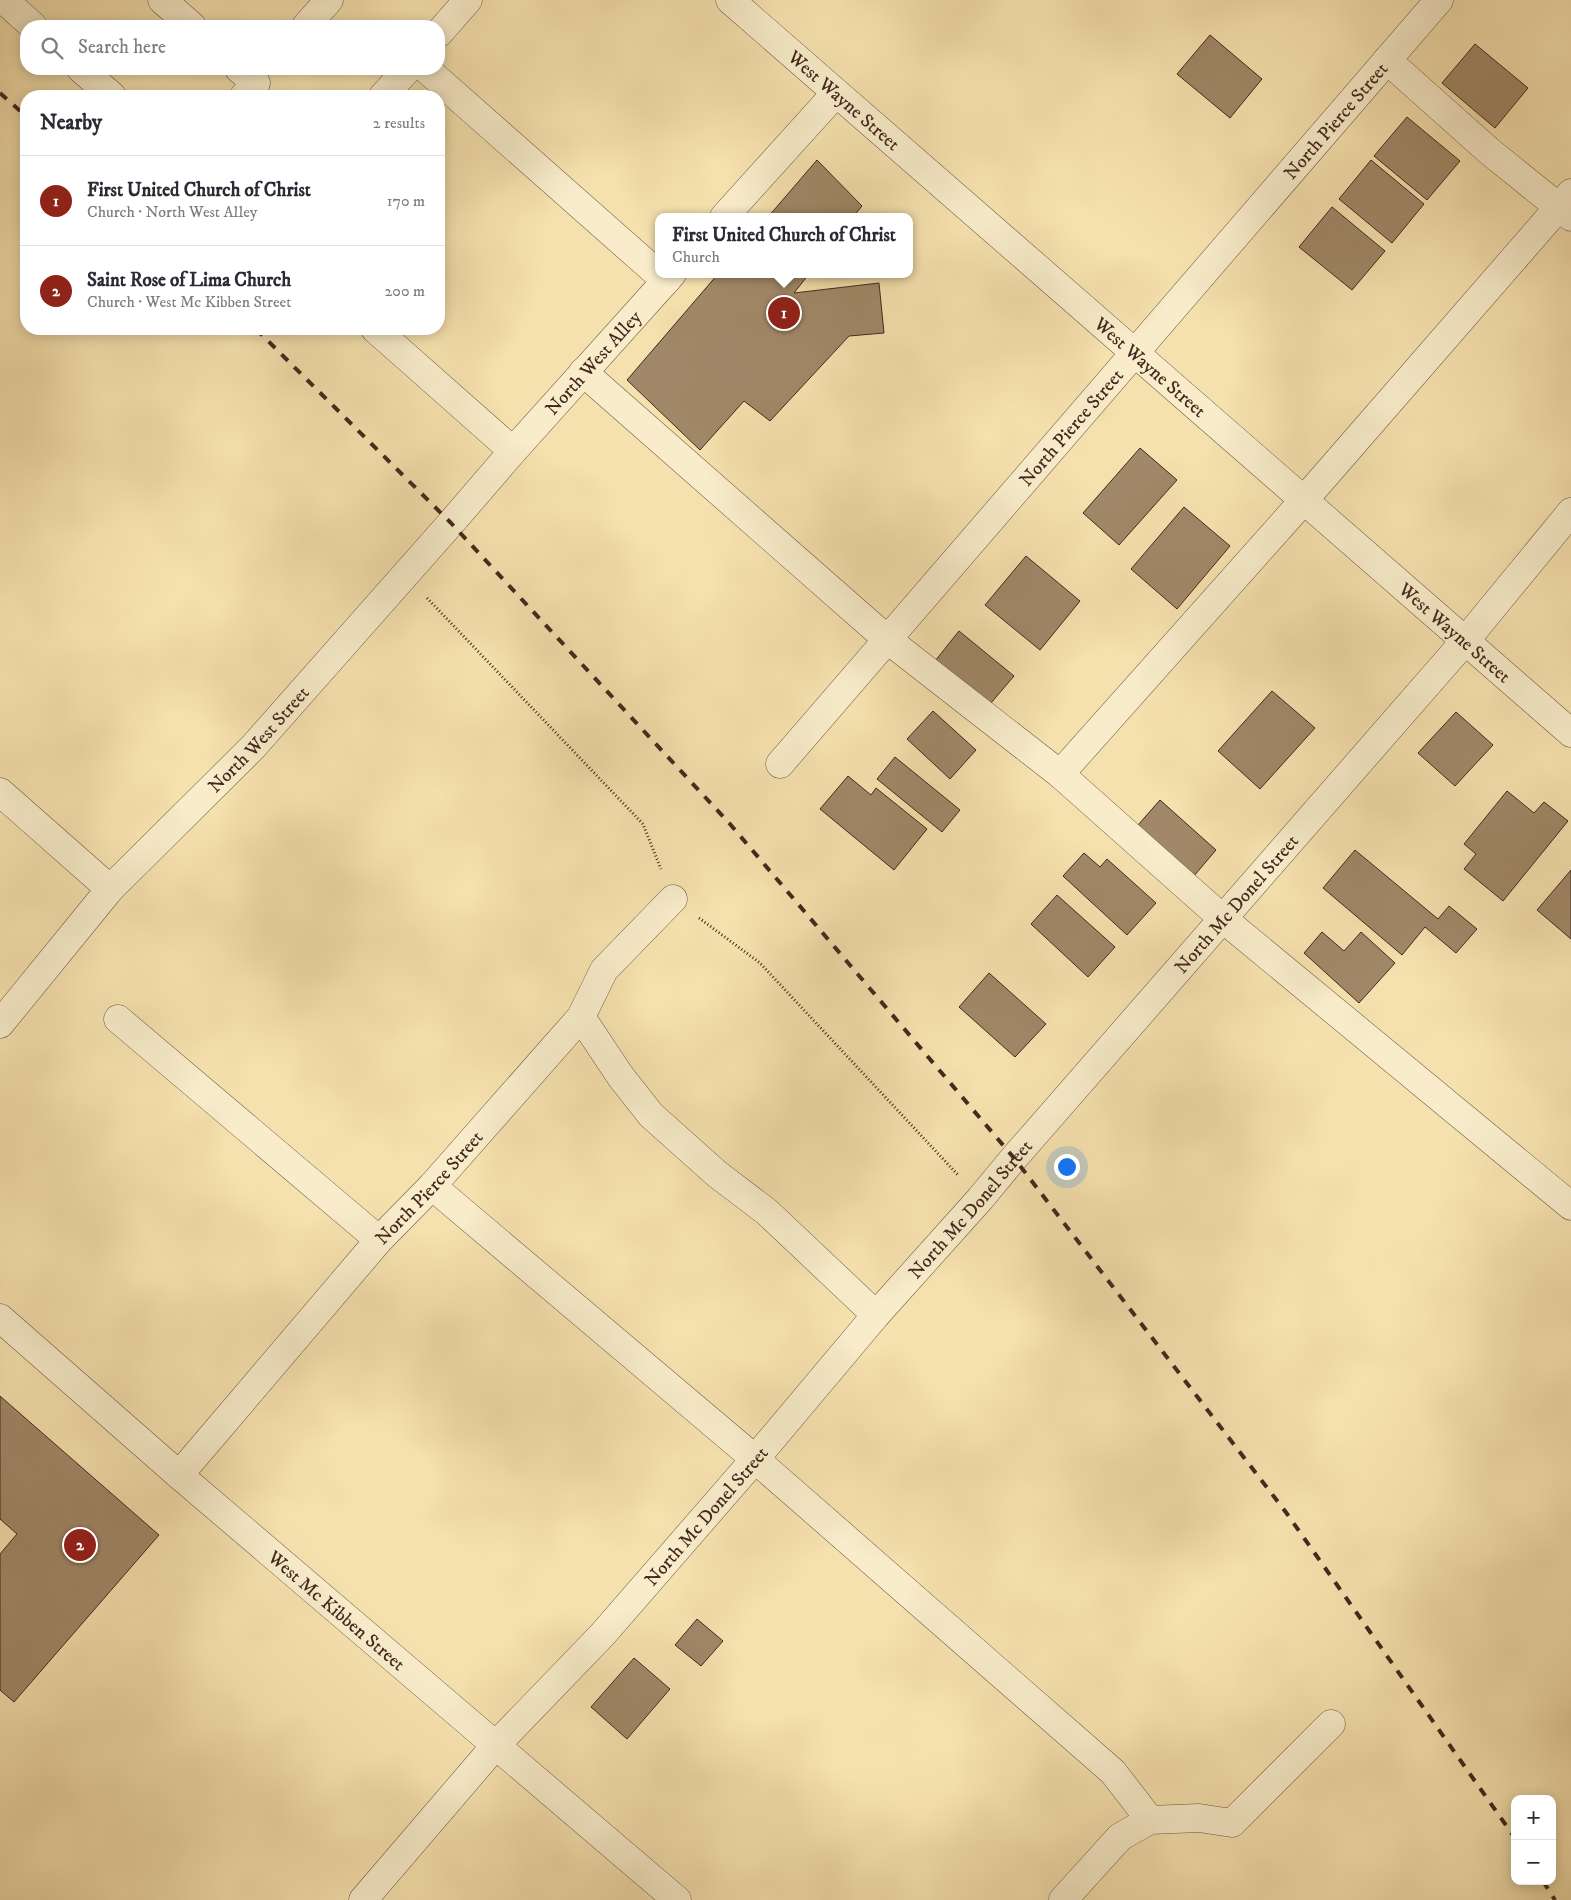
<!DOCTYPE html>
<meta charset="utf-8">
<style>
:root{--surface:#fff;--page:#f2f2f3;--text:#2b2b33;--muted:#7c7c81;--line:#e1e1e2;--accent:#8f2418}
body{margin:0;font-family:"IM FELL DW Pica",serif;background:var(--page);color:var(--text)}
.controls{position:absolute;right:15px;bottom:15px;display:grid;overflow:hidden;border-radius:10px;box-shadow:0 2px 12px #0003}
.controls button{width:45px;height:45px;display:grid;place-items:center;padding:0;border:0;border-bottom:1px solid var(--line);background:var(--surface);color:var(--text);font:25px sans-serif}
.you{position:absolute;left:1066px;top:1166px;width:18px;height:18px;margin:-12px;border:4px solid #fff;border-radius:50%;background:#1a73e8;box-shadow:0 0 0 8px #1a73e833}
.badge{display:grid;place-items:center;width:32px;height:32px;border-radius:50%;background:var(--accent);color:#fff;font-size:16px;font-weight:700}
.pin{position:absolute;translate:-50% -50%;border:2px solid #fff;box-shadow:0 1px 5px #0006}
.popup{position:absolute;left:655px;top:213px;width:258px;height:65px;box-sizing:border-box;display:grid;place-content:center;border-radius:10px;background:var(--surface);filter:drop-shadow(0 1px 4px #0005);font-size:16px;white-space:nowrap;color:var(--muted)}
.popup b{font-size:19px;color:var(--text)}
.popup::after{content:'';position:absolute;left:50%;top:100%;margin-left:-10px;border:10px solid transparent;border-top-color:var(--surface)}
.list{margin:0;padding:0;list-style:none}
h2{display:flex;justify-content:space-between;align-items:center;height:65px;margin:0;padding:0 20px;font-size:21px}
h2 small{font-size:16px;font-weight:400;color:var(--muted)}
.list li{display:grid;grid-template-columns:32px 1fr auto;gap:15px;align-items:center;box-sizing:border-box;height:90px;padding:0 20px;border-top:1px solid var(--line)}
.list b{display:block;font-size:19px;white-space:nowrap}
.list p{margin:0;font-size:16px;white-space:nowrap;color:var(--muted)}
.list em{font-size:16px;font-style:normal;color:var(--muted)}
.icon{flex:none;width:28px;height:28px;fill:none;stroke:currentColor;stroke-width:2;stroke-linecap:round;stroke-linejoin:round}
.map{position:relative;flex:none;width:1571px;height:1900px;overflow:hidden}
.search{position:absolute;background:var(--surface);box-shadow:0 2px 12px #0003;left:20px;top:20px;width:425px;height:55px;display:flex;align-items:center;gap:12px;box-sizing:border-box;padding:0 18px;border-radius:20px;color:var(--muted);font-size:19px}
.panel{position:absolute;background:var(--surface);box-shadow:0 2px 12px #0003;left:20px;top:90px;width:425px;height:245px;border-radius:20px}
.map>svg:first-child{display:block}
.building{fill:#a08868;stroke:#43281d}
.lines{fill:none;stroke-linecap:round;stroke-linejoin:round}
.minor-casing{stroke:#705641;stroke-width:29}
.path{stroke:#43281d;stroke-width:3;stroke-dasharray:1 2.5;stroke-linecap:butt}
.minor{stroke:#f8ecca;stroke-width:28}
.rail{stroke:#43281d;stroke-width:4;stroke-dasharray:9 9;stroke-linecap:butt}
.labels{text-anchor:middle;stroke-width:5;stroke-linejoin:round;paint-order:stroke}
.street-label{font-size:19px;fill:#43281d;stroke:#f8ecca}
</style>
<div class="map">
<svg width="1571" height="1900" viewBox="0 0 1571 1900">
<rect width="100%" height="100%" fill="#f5e1ae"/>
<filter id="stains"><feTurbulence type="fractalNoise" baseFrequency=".004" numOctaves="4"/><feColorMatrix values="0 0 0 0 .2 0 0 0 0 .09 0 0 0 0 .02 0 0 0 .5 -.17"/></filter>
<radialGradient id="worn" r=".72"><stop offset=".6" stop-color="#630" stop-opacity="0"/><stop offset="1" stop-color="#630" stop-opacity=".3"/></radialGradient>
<g class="building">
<polygon points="1210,35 1262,79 1230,118 1177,74"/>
<polygon points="1475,44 1528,88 1495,128 1442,83"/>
<polygon points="1407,117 1460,161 1427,200 1374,156"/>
<polygon points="817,160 862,206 853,217 768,217"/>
<polygon points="1371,160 1424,204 1392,243 1339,199"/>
<polygon points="1332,207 1385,251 1352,290 1299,247"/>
<polygon points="718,274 809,274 794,293 879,283 884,333 849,336 770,421 744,401 700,450 627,380"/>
<polygon points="1140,448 1177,480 1119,545 1083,513"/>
<polygon points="1184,507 1230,546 1177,609 1131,569"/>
<polygon points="1026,556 1080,601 1040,650 985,605"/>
<polygon points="959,631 1014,676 985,710 931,666"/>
<polygon points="1272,691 1315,728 1260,789 1218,751"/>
<polygon points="933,711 976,750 950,779 907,739"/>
<polygon points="1456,712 1493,745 1455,786 1418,753"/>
<polygon points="895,757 960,810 942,832 877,779"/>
<polygon points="848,776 871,795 876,788 927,829 894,870 820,809"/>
<polygon points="1507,791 1534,813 1544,802 1568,821 1503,901 1464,869 1476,854 1464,844"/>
<polygon points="1160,800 1216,850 1188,883 1131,833"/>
<polygon points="1355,850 1438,919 1449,906 1477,929 1456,953 1425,927 1402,955 1323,888"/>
<polygon points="1084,853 1100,867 1107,859 1156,903 1127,935 1063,876"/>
<polygon points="1571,870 1571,939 1537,910"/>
<polygon points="1057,895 1115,947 1088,977 1031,924"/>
<polygon points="1322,932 1344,951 1361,932 1395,963 1359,1003 1304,953"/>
<polygon points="989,973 1046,1024 1015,1057 959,1007"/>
<polygon points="0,1396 159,1535 14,1702 0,1690 0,1554 17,1534 0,1519"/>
<polygon points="697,1619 723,1641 701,1666 675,1645"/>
<polygon points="634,1658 670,1689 627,1739 591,1707"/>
</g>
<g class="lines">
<g class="minor-casing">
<g id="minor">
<polyline points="4,0 33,26"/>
<polyline points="162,0 192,26"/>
<path id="s1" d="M730,0L1571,733"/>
<polyline points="306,26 329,0"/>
<polyline points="439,33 468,0"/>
<polyline points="1387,60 1489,151 1571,217"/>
<polyline points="81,69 112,96"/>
<polyline points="239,69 256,83 244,96"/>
<polyline points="426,69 666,281"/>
<polyline points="383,96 408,69"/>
<polyline points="724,217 836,93"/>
<polyline points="375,329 513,451"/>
<polyline points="583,372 888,640 1060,774 1222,918 1571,1206"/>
<path id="s2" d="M780,764L1439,0"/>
<polyline points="1060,774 1304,500 1571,193"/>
<polyline points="0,792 110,889"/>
<polyline points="581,1017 621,1077 651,1115 717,1174 767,1212 876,1315"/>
<polyline points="118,1019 379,1240"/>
<path id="s3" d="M0,1024L110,889L253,747L451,523L513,451L672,274"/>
<polyline points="432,1186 755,1459 1113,1772 1150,1820"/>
<path id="s4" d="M0,1318L179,1475L677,1900"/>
<path id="s5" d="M179,1475L379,1240L432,1186L581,1017L604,970L673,899"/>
<path id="s6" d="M363,1900L495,1746L603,1634L755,1459L876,1315L980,1199L1014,1158L1465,641L1571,512"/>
<polyline points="1063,1900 1120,1837 1150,1820 1199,1818 1232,1823 1331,1724"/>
</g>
</g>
<g class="path">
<polyline points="427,598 643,824 661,869"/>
<polyline points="699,918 760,963 958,1175"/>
</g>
<use href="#minor" class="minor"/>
<g class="rail">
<polyline points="0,93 26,116"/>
<polyline points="256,329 451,523 730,824 1014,1158 1285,1511 1515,1838"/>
<polyline points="1543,1881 1555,1900"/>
</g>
</g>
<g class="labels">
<g class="street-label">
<text dy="7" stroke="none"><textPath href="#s1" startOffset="152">West Wayne Street</textPath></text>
<text dy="7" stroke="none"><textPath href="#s2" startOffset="850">North Pierce Street</textPath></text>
<text dy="7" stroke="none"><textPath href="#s3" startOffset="889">North West Alley</textPath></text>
<text dy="7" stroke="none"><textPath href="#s1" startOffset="558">West Wayne Street</textPath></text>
<text dy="7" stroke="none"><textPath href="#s2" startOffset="445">North Pierce Street</textPath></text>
<text dy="7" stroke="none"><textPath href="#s1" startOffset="962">West Wayne Street</textPath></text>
<text dy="7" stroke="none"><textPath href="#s3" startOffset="385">North West Street</textPath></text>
<text dy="7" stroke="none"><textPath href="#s6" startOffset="1325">North Mc Donel Street</textPath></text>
<text dy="7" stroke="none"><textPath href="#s5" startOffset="381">North Pierce Street</textPath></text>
<text dy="7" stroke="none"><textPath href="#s6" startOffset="920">North Mc Donel Street</textPath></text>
<text dy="7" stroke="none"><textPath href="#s6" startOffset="515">North Mc Donel Street</textPath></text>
<text dy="7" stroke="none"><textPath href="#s4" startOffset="446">West Mc Kibben Street</textPath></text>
</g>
</g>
<rect width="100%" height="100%" filter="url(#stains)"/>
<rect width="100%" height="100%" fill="url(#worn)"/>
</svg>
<div class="controls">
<button>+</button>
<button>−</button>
</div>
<div class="you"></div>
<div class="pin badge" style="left:784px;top:313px">1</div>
<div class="popup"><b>First United Church of Christ</b>Church</div>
<div class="pin badge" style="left:80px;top:1545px">2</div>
<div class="search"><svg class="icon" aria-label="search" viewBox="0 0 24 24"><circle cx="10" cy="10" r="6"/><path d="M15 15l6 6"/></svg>Search here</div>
<section class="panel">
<h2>Nearby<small>2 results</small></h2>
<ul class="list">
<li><span class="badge">1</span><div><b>First United Church of Christ</b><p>Church · North West Alley</p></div><em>170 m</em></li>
<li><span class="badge">2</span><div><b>Saint Rose of Lima Church</b><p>Church · West Mc Kibben Street</p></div><em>200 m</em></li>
</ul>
</section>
</div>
